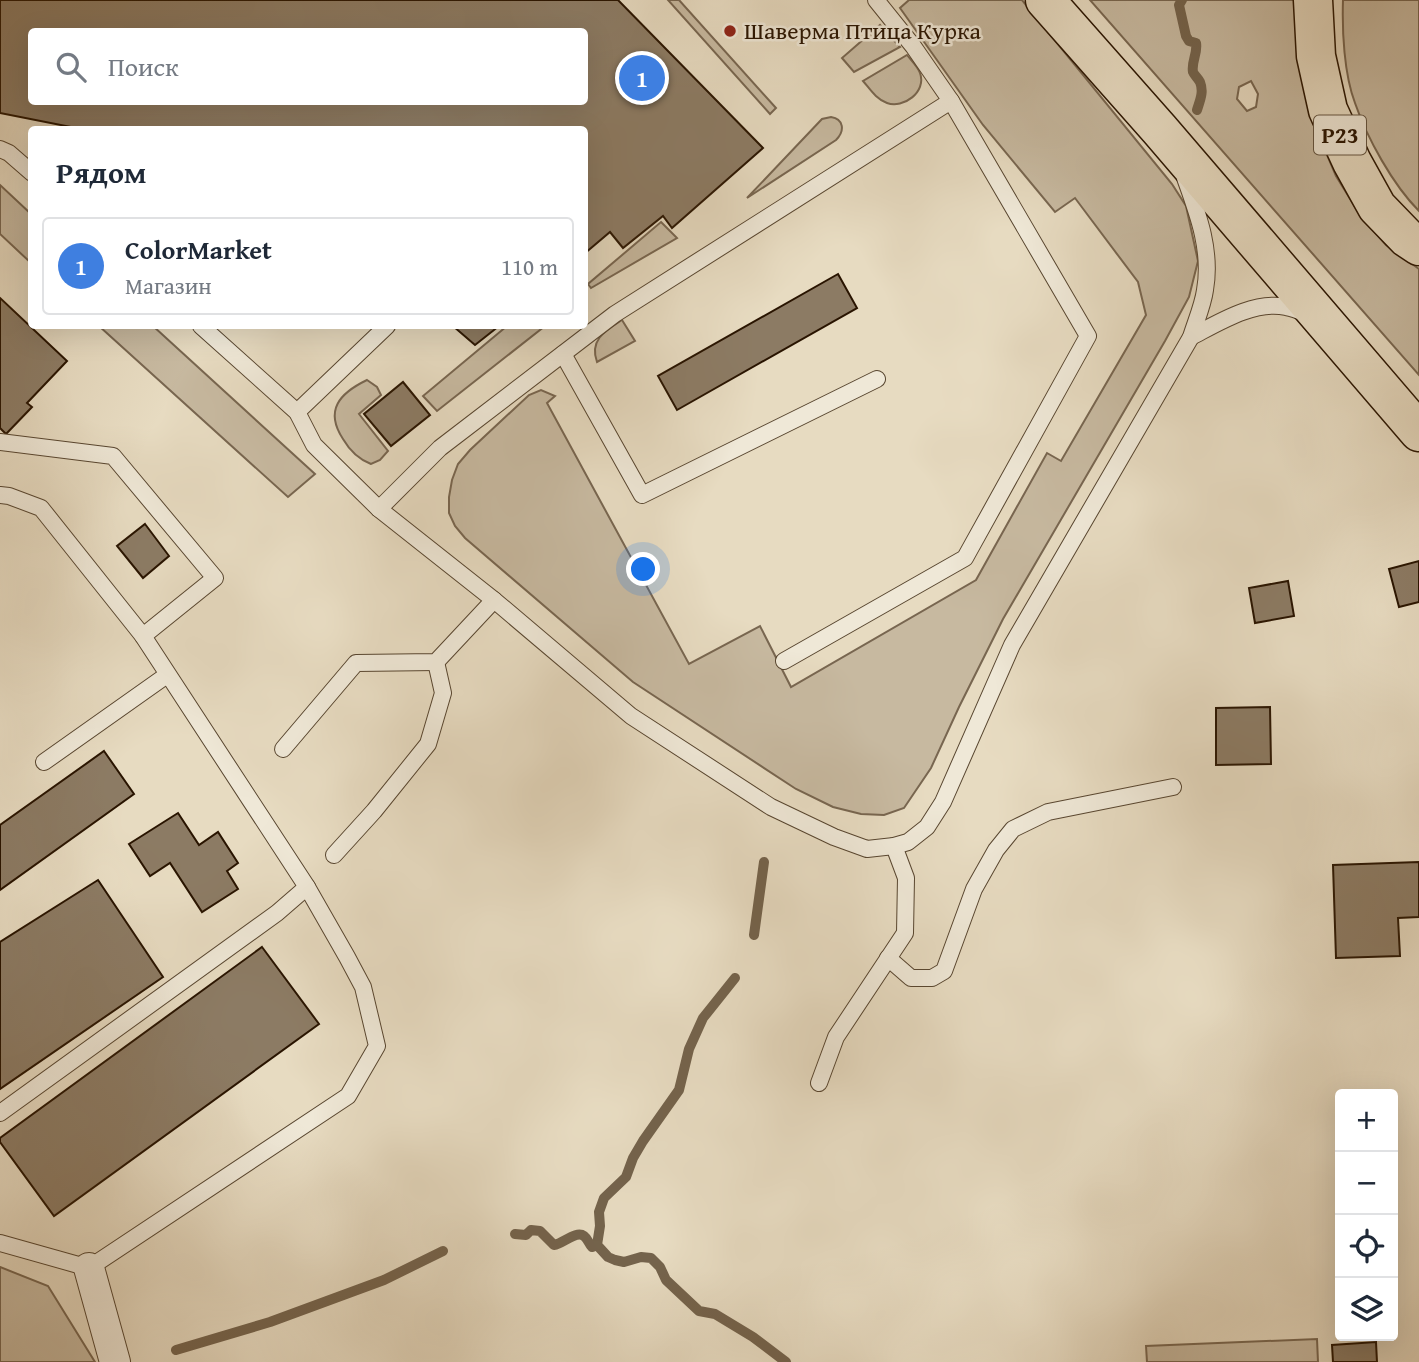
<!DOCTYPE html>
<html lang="ru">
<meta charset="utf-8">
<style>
:root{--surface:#fff;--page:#f2f2f3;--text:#1f2937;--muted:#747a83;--line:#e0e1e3;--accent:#ea580c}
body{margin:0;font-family:"Gentium Book Plus",serif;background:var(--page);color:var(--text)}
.controls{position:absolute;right:21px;bottom:21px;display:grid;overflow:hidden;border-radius:7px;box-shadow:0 7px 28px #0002}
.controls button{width:63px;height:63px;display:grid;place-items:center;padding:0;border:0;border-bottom:2px solid var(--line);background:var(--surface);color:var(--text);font:35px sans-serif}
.you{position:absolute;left:644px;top:570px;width:24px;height:24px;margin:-18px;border:5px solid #fff;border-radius:50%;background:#1a73e8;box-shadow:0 0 0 10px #1a73e833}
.badge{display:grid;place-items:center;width:46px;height:46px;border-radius:50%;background:var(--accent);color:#fff;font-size:23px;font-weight:700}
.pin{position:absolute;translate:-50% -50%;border:4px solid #fff;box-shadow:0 2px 7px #0006}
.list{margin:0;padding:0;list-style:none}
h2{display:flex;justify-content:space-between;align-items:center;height:91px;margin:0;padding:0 28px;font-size:30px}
h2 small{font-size:23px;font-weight:400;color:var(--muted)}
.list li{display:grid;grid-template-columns:46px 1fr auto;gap:21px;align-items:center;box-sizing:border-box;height:98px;margin:0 14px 14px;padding:0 14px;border:2px solid var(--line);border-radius:7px}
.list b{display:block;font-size:26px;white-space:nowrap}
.list p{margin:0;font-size:23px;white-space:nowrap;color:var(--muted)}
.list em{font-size:23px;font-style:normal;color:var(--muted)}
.icon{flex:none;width:38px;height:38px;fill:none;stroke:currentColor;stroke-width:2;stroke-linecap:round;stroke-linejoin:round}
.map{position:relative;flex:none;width:1419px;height:1362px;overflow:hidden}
.search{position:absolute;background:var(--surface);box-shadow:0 7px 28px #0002;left:28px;top:28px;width:560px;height:77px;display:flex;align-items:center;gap:18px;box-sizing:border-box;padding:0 24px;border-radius:7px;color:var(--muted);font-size:26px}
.panel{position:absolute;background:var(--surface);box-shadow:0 7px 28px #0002;left:28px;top:126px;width:560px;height:203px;border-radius:7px}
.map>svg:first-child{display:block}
.green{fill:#c7b9a0;stroke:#786650;stroke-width:2;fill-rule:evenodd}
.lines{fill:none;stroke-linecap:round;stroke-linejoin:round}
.stream{stroke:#74634c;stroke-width:10}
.building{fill:#8c7b64;stroke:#291400;stroke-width:2;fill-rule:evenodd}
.service-casing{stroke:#584630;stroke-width:18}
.minor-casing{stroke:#584630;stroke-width:32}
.trunk-casing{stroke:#291400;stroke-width:41}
.service{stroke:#efe8d7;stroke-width:16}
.minor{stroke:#efe8d7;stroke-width:30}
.trunk{stroke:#e7dbc1;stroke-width:38}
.poi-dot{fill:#8f2418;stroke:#efe8d7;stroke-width:2.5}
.labels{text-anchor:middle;stroke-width:5;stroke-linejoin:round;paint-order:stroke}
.shield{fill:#efe8d7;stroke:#645440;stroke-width:2}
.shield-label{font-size:23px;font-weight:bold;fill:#291400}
.poi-label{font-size:24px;fill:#291400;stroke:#efe8d7;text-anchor:start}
</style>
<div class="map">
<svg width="1419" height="1362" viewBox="0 0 1419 1362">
<rect width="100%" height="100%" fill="#e7dbc1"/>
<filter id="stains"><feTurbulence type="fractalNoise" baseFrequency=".00286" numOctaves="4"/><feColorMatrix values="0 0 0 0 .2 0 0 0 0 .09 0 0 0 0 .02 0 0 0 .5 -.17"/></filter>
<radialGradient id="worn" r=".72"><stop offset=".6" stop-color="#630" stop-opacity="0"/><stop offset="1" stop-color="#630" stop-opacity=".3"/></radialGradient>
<g class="green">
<polygon points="668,0 679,0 776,108 770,114"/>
<polygon points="909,0 1022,0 1172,184 1186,206 1198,261 1189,297 1165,341 1003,619 959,707 931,768 904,808 884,815 861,814 833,807 796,789 633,682 465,538 455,526 449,513 449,497 452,480 458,464 470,450 529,395 541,390 555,396 547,403 689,664 760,626 791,687 976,580 1047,453 1061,461 1146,315 1138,282 1075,198 1055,212 983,125 900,8"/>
<path d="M1090,0H1296L1316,129L1336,176L1360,215L1386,245L1419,269V375ZM1251,81L1258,94L1256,107L1247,111L1237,99L1239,87Z"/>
<path d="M1343,0H1419V211C1393,185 1367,138 1355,103C1344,74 1342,31 1343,0Z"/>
<polygon points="880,25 900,47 854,72 842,58"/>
<path d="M907,55C911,60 918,67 920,73C927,92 903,109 887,103C876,99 870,89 863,81Z"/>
<path d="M831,117C844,119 845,131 836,140L747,198L822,119Z"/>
<polygon points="0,185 31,214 31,263 0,234"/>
<polygon points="661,222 677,238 591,288 588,284"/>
<path d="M622,320L635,341L597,362C589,340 605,331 622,320Z"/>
<polygon points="99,326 153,326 315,474 288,497"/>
<polygon points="507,326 545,326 437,411 423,396"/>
<path d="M367,380L377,387L381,395L359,414L388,451L380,460L371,464C358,459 350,451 343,439C324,410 340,393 367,380Z"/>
<polygon points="0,1267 48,1286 95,1362 0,1362"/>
<polygon points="1317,1339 1318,1362 1147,1362 1146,1346"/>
</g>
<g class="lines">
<g class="stream">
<path d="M1182,0L1179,5L1186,36L1189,41L1196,43C1198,53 1191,62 1193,72C1194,75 1198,78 1200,82C1204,92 1200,100 1197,110"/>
<polyline points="754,935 764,862"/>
<polyline points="735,978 703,1018 689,1049 679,1090 643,1141 633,1158 626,1177 604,1198 599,1212 600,1226 597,1245 608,1257 615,1260 624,1262 641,1257 651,1258 660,1267 666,1280 699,1311 715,1314 753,1337 786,1362"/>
<path d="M515,1234L526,1235L531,1230L540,1231L554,1245C563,1244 576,1230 584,1236C588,1239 589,1244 592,1247L597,1245"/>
<polyline points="176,1350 270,1322 384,1280 443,1251"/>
</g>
</g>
<g class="building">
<path d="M0,0H618L763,148L672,228L663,216L623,248L610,232L584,254V130H86L0,113ZM32,32H584V102H32Z"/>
<polygon points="838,274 857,308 677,410 658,376"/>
<polygon points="0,298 67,361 27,403 32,407 6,434 0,428"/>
<polygon points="453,326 499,326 475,345"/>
<polygon points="403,382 430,415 391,446 364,414"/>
<polygon points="145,524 169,556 143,578 117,546"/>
<polygon points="1419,561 1419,602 1399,607 1389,569"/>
<polygon points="1288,581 1294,616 1255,623 1249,588"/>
<polygon points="1270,707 1271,764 1216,765 1216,708"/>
<polygon points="104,751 134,794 0,890 0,825"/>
<polygon points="178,813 199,845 218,832 238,863 227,871 238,889 202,912 170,863 150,876 129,844"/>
<polygon points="1419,862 1419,917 1398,918 1400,956 1336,958 1333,865"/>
<polygon points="98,880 163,977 0,1089 0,942"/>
<polygon points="262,947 319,1024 54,1216 0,1142 0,1138"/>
<polygon points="1376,1342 1377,1362 1333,1362 1332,1345"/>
</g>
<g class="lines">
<g class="service-casing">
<g id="service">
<polyline points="0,149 9,153 32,173"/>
<path d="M201,326L297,412L314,445L379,509L494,600L631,716L771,807L834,837L867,849L894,846L908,842L927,827L943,802L1012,645L1191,337C1196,321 1203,305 1205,290C1212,251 1198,214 1185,178"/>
<path d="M1191,337C1218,323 1254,300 1286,307C1293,308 1300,311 1307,314"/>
<polyline points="563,354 642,495 877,379"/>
<polyline points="297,412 387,326"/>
<polyline points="0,442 113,456 215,578 143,636"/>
<polyline points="0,495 9,496 41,508 143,636 307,887 347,957 363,987 377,1046 348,1096 89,1268 0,1243"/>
<polyline points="379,509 440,448 615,314 951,101 913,46 876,0"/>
<polyline points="784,661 965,558 1088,336 951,101"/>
<polyline points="283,749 356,663 436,662 494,600"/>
<polyline points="44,762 167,675"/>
<polyline points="334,855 374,811 428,744 443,693 436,662"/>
<polyline points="888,958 911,978 932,978 944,971 974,889 996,850 1013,829 1048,812 1173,787"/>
<polyline points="819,1083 836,1037 905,933 906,878 894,846"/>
<polyline points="0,1113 277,913 307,887"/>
</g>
</g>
<g class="minor-casing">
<polyline id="minor" points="89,1268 115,1362"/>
</g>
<g class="trunk-casing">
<g id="trunk">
<polyline points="1045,0 1160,130 1419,432"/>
<polyline points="1313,0 1316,56 1328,110 1352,162 1377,207 1407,238 1419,246"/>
</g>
</g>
<use href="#service" class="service"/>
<use href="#minor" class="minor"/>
<use href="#trunk" class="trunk"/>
</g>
<circle class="poi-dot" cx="730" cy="31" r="7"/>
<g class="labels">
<rect class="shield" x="1314" y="115.5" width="52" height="39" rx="5"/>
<g class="shield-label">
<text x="1340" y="143">Р23</text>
</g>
<g class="poi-label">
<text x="744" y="39">Шаверма Птица Курка</text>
</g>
</g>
<rect width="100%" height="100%" filter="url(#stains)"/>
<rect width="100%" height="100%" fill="url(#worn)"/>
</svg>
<div class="controls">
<button>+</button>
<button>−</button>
<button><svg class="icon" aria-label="locate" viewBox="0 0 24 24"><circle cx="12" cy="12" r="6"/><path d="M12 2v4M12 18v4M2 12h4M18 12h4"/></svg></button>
<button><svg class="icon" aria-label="layers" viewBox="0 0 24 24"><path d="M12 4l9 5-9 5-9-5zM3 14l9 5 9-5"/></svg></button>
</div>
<div class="you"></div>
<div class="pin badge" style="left:642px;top:78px;background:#3f7fe0">1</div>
<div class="search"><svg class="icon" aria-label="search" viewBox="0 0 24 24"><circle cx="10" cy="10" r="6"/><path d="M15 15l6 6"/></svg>Поиск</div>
<section class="panel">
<h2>Рядом<small></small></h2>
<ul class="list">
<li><span class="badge" style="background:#3f7fe0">1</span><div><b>ColorMarket</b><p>Магазин</p></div><em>110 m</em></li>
</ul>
</section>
</div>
